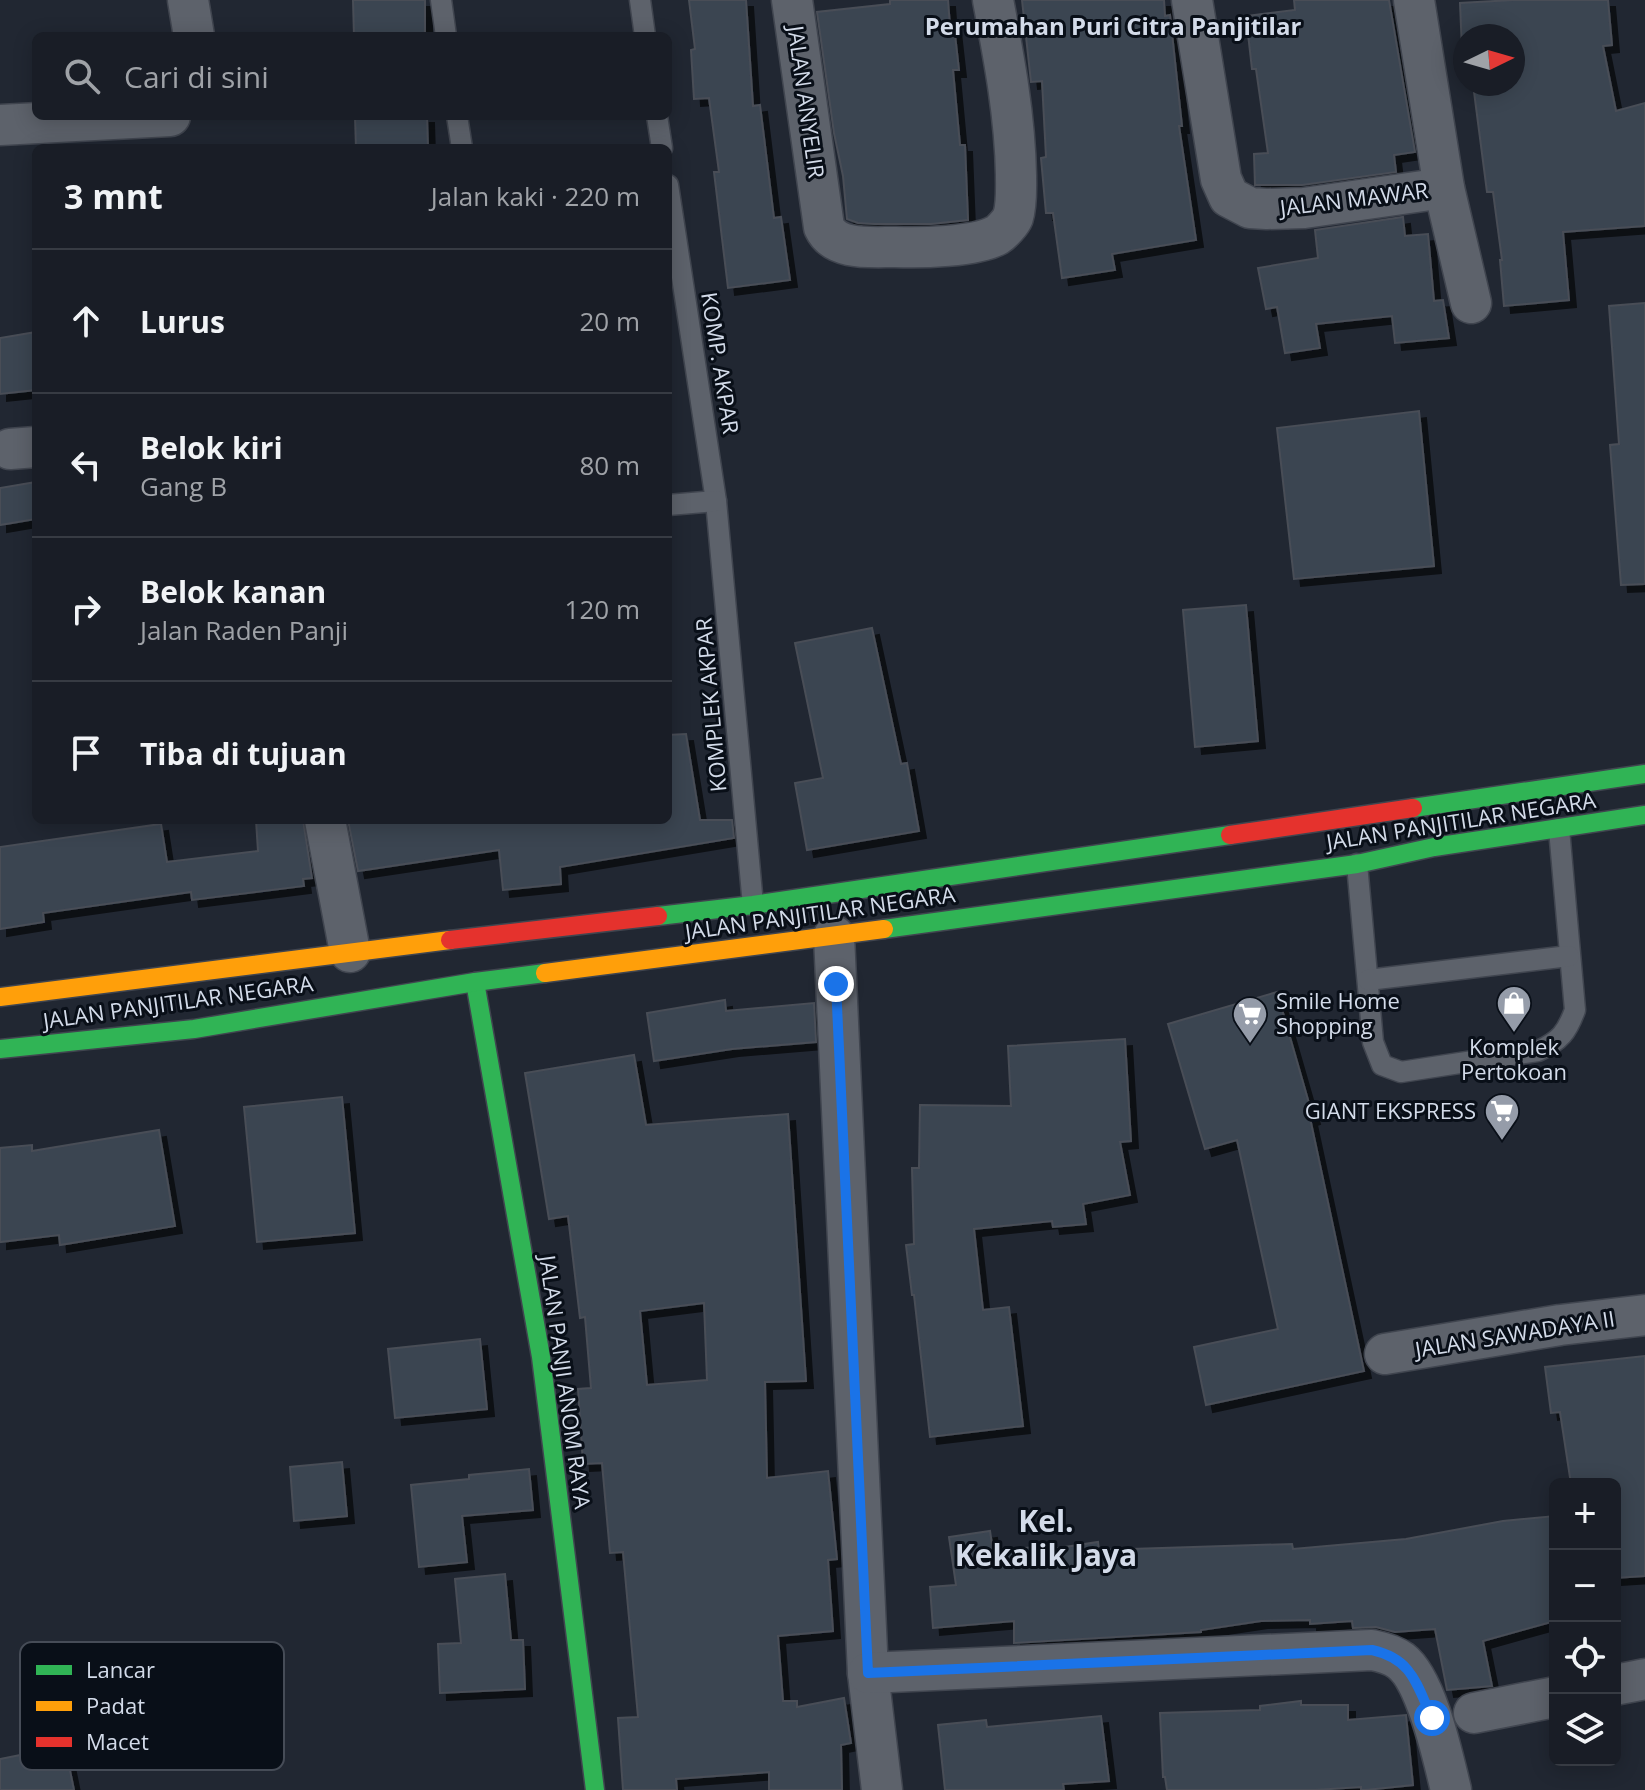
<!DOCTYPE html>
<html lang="id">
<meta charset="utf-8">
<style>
:root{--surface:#191d26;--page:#22262e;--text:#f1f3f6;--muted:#9fa2a7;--line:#373b43}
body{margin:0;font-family:"Open Sans",sans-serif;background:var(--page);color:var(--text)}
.controls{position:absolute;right:24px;bottom:24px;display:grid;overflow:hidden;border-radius:12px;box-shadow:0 4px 20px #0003}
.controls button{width:72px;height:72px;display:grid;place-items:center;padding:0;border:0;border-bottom:2px solid var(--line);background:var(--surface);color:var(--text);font:40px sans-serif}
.compass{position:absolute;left:1453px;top:24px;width:72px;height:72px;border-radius:50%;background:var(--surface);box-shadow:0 4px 20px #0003;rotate:85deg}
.stop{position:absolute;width:24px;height:24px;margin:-18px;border:6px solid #1a73e8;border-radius:50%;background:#fff}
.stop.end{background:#1a73e8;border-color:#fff;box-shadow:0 2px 8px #0008}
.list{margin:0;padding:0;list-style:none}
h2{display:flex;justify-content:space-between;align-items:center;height:104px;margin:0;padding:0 32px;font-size:34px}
h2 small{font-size:26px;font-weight:400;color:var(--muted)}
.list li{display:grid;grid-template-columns:52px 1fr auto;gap:24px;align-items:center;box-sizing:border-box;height:144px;padding:0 32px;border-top:2px solid var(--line)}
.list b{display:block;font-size:30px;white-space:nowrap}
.list p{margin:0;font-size:26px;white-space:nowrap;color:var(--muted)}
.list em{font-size:26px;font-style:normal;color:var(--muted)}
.icon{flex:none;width:44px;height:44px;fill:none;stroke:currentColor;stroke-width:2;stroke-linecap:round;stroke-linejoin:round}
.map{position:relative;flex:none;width:1645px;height:1790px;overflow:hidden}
.search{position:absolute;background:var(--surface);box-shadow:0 4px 20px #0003;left:32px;top:32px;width:640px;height:88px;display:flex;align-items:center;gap:20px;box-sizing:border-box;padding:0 28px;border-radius:12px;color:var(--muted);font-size:30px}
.panel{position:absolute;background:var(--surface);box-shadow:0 4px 20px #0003;left:32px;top:144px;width:640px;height:680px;border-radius:12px}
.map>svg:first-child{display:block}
.building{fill:#3b4451;stroke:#484e57;stroke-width:2;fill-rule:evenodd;filter:url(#shadow)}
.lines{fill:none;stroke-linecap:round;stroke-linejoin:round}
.lane-casing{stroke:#40454f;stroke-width:23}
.street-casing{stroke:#40454f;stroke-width:43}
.fast-casing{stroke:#40454f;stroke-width:21}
.slow-casing{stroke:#40454f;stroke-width:21}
.jam-casing{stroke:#40454f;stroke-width:21}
.lane{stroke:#5d626b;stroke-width:20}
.street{stroke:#5d626b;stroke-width:40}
.fast{stroke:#30b455;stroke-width:18}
.slow{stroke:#ff9f0a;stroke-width:18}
.jam{stroke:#e5322d;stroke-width:18}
.route{stroke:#1a73e8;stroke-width:10}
.labels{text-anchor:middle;stroke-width:6;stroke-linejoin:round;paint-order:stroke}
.street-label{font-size:22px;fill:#d3dbe9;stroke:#090f18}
.poi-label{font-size:22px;fill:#d3dbe9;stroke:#090f18;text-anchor:start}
.neighbourhood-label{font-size:24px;font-weight:bold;fill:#d3dbe9;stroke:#090f18}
.district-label{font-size:30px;font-weight:bold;fill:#d3dbe9;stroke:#090f18}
.key{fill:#090f18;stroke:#464c57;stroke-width:2}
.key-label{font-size:22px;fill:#d3dbe9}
</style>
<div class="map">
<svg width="1645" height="1790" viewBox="0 0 1645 1790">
<defs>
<filter id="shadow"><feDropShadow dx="7" dy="7" stdDeviation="0" flood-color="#0009"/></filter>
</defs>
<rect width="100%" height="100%" fill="#212732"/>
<g class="building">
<polygon points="353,0 425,0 425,36 354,36"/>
<polygon points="689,0 746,0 753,106 760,105 774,218 781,217 790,280 728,288 714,172 719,172 709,98 694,99 691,50 695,49"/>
<polygon points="890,0 948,0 950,26 954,26 959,70 953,70 960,145 965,145 968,220 931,224 875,224 858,223 847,219 843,176 834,133 817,12 890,4"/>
<polygon points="1022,0 1164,0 1165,16 1170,15 1182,126 1179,126 1196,240 1112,254 1115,270 1062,278 1053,213 1046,213 1041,158 1046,157 1042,81 1031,82"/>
<polygon points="1294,0 1389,0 1415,152 1394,155 1396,172 1302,185 1255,185 1254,154 1268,153 1256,69 1252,69 1246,16 1295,10"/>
<polygon points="1513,0 1608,0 1612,45 1603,46 1616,111 1645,103 1645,226 1563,232 1569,300 1504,306 1500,260 1502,260 1493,192 1487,192 1473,84 1513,84 1513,36 1465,36 1465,74 1463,74 1460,3"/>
<polygon points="355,116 427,116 428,148 356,148"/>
<polygon points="1403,217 1405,236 1428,234 1434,301 1443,300 1449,338 1395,343 1392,316 1316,324 1320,348 1285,353 1277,307 1266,309 1258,268 1318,258 1315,230"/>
<polygon points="1645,303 1645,584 1621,585 1610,445 1619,444 1609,306"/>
<polygon points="36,332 36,390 0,394 0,338"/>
<polygon points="1419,411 1434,566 1294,579 1277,428"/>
<polygon points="36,482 36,519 0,525 0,488"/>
<polygon points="1246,605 1258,741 1195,747 1183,610"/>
<polygon points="872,628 901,764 907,763 919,831 807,850 795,783 823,778 795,643"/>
<polygon points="686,734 700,820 732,820 734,838 560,867 561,884 503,890 499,850 358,871 348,820 668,820 668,735"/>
<polygon points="256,820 303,820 312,878 303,879 304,886 192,900 191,892 43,913 44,922 0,929 0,847 161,824 167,862 258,851"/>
<polygon points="1277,992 1313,1117 1310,1118 1364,1371 1206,1405 1194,1347 1278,1329 1237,1140 1205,1149 1168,1024"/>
<polygon points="725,1000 726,1011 814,1003 816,1042 732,1049 654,1061 647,1013"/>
<polygon points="1125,1039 1131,1141 1120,1142 1130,1195 1083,1204 1086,1224 1053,1227 1052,1221 974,1229 983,1310 1009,1307 1023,1426 930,1437 914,1295 912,1295 906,1245 914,1244 912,1168 919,1168 920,1105 1011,1106 1008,1046"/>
<path d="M634,1055L646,1125L788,1114L806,1381L765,1382L767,1478L828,1471L837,1559L828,1560L833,1631L778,1636L783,1701H797V1707L844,1698L851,1743L841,1745L842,1790H769V1772L676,1779L677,1790H623L618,1718L638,1717L623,1552L610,1553L602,1463L583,1464L578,1389L591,1388L585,1317L580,1318L568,1216L549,1219L525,1073ZM704,1303L707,1380L647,1385L640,1311Z"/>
<polygon points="342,1097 355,1233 257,1242 244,1107"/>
<polygon points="159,1130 175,1226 60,1245 59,1235 0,1242 0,1148 32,1145 32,1151"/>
<polygon points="480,1339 487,1409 395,1418 388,1349"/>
<polygon points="1645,1356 1645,1576 1615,1578 1615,1484 1571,1484 1560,1412 1551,1413 1545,1367"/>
<polygon points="342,1462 347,1516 294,1521 290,1467"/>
<polygon points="529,1469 533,1510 462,1516 467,1562 419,1567 411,1485 469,1479 469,1475"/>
<polygon points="1555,1516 1555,1621 1483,1641 1492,1686 1447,1690 1435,1629 1395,1632 1376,1627 1353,1628 1352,1621 1310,1624 1310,1620 1261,1621 1201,1630 1201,1632 1014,1643 1014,1621 933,1628 930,1587 956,1585 949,1537 990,1531 993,1551 1045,1546 1045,1550 1098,1542 1099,1550 1292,1544 1293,1549 1406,1539 1503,1521"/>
<polygon points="505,1574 511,1640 523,1640 525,1689 440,1693 438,1644 461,1643 455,1579"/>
<polygon points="1301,1701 1301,1705 1348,1705 1348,1720 1406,1715 1413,1785 1366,1790 1361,1790 1361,1787 1315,1790 1167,1790 1165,1777 1163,1777 1160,1713 1260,1710 1260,1706"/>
<polygon points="1101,1716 1109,1781 1063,1784 1064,1790 945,1790 938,1725 986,1720 987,1727"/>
<polygon points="65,1746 74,1790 0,1790 0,1759"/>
</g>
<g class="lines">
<g class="lane-casing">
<g id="lane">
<polyline points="441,0 446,36"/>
<polyline points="640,0 645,36"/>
<polyline points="457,116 462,148"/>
<polyline points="657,116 662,148"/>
<polyline points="668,185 716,501 753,905"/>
<polyline points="668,505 716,501"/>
<path d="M1357,864L1373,1042L1382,1065L1401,1072L1538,1051C1560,1041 1567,1032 1575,1010L1559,829"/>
<polyline points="1368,980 1569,956"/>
</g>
</g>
<g class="street-casing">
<g id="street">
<polyline points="188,0 194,36"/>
<path d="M792,0L824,227C835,251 871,247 895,247C919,248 977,247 997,235C1002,232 1011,222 1013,217C1017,204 1016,188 1016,175C1015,116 1004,58 993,0"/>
<polyline points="1192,0 1221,179 1229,197 1250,208 1267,209 1304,208 1444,188"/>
<polyline points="1414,0 1444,188 1471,303"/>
<polyline points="0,125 170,116"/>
<polyline points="10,449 36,447"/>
<polyline points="325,820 350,952"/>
<polyline points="834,936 868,1673 882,1790"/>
<polyline points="1385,1354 1560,1325 1645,1315"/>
<path d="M868,1673L1372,1650C1382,1652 1393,1655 1401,1661C1427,1681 1443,1758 1451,1790"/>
<polyline points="1615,1685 1645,1679"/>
<polyline points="1474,1713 1555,1697"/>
</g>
</g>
<g class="fast-casing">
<g id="fast">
<polyline points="1413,808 1645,774"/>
<polyline points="658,916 753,905 1230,835"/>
<polyline points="884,929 1357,864 1434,847 1645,815"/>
<polyline points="475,982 541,1357 595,1790"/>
<polyline points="0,1049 194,1029 475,982 545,973"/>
</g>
</g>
<g class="slow-casing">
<g id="slow">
<polyline points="545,973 884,929"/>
<polyline points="0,997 450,940"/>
</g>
</g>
<g class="jam-casing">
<g id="jam">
<polyline points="1230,835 1413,808"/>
<polyline points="450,940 658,916"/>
</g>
</g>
<use href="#lane" class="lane"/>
<use href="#street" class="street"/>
<use href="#fast" class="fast"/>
<use href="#slow" class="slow"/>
<use href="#jam" class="jam"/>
</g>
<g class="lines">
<path class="route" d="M836,984L868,1673L1372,1650C1412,1659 1416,1683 1432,1718"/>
</g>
<defs>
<g id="shop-pin" transform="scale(1.8)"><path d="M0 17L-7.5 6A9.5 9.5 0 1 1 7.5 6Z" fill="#959ca9" stroke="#090f18"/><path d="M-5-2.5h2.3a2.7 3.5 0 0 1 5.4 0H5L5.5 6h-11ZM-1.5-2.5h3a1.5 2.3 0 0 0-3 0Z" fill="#fff"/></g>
<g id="supermarket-pin" transform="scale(1.8)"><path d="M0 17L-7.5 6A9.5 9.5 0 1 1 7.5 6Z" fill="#959ca9" stroke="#090f18"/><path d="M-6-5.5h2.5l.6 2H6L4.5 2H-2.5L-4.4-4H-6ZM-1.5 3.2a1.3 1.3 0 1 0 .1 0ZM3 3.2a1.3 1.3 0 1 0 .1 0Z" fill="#fff"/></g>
</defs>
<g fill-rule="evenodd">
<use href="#shop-pin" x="1514" y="1003"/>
<use href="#supermarket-pin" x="1250" y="1014"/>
<use href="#supermarket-pin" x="1502" y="1111"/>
</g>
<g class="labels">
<g class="street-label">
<text transform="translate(806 102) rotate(82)" y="8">JALAN ANYELIR</text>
<text transform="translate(1354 199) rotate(-7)" y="8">JALAN MAWAR</text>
<text transform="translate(720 363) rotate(81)" y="8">KOMP. AKPAR</text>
<text transform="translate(711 705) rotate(-95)" y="8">KOMPLEK AKPAR</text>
<text transform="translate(1461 821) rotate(-9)" y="8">JALAN PANJITILAR NEGARA</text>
<text transform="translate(820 913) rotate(-8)" y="8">JALAN PANJITILAR NEGARA</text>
<text transform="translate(178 1002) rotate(-8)" y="8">JALAN PANJITILAR NEGARA</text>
<text transform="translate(1515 1334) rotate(-9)" y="8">JALAN SAWADAYA II</text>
<text transform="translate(565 1382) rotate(82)" y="8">JALAN PANJI ANOM RAYA</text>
</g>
<g class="poi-label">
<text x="1276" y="1009">Smile Home<tspan x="1276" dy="25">Shopping</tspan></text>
<text x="1514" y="1055" text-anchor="middle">Komplek<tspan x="1514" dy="25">Pertokoan</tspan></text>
<text x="1476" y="1119" text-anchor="end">GIANT EKSPRESS</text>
</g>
<g class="neighbourhood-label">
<text x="1113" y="35">Perumahan Puri Citra Panjitilar</text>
</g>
<g class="district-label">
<text x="1046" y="1532">Kel.<tspan x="1046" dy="34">Kekalik Jaya</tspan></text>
</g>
</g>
<rect x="20" y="1642" width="264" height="128" rx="12" class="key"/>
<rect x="36" y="1665" width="36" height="10" fill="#30b455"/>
<rect x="36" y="1701" width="36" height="10" fill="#ff9f0a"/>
<rect x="36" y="1737" width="36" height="10" fill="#e5322d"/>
<g class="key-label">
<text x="86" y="1678">Lancar</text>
<text x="86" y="1714">Padat</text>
<text x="86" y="1750">Macet</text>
</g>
</svg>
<div class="controls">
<button>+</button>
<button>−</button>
<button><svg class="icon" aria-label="locate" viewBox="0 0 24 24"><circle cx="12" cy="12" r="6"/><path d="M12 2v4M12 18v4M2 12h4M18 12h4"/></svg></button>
<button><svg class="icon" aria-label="layers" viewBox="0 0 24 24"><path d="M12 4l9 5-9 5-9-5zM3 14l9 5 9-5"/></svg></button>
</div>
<svg class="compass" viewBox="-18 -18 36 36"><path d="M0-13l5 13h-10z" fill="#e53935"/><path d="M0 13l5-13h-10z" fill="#9fa2a7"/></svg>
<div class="stop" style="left:1432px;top:1718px"></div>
<div class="stop end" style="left:836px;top:984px"></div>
<div class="search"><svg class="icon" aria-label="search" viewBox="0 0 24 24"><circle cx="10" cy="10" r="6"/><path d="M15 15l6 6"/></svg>Cari di sini</div>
<section class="panel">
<h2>3 mnt<small>Jalan kaki · 220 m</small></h2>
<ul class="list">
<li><svg class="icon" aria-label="ahead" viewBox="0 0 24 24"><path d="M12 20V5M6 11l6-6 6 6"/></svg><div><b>Lurus</b></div><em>20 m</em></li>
<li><svg class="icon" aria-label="left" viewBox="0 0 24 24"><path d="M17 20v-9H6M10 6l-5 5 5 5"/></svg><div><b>Belok kiri</b><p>Gang B</p></div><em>80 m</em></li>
<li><svg class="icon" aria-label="right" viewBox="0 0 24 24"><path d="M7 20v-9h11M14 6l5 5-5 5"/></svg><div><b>Belok kanan</b><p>Jalan Raden Panji</p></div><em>120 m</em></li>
<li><svg class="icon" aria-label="arrive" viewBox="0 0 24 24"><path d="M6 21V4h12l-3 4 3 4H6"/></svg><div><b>Tiba di tujuan</b></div></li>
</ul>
</section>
</div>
